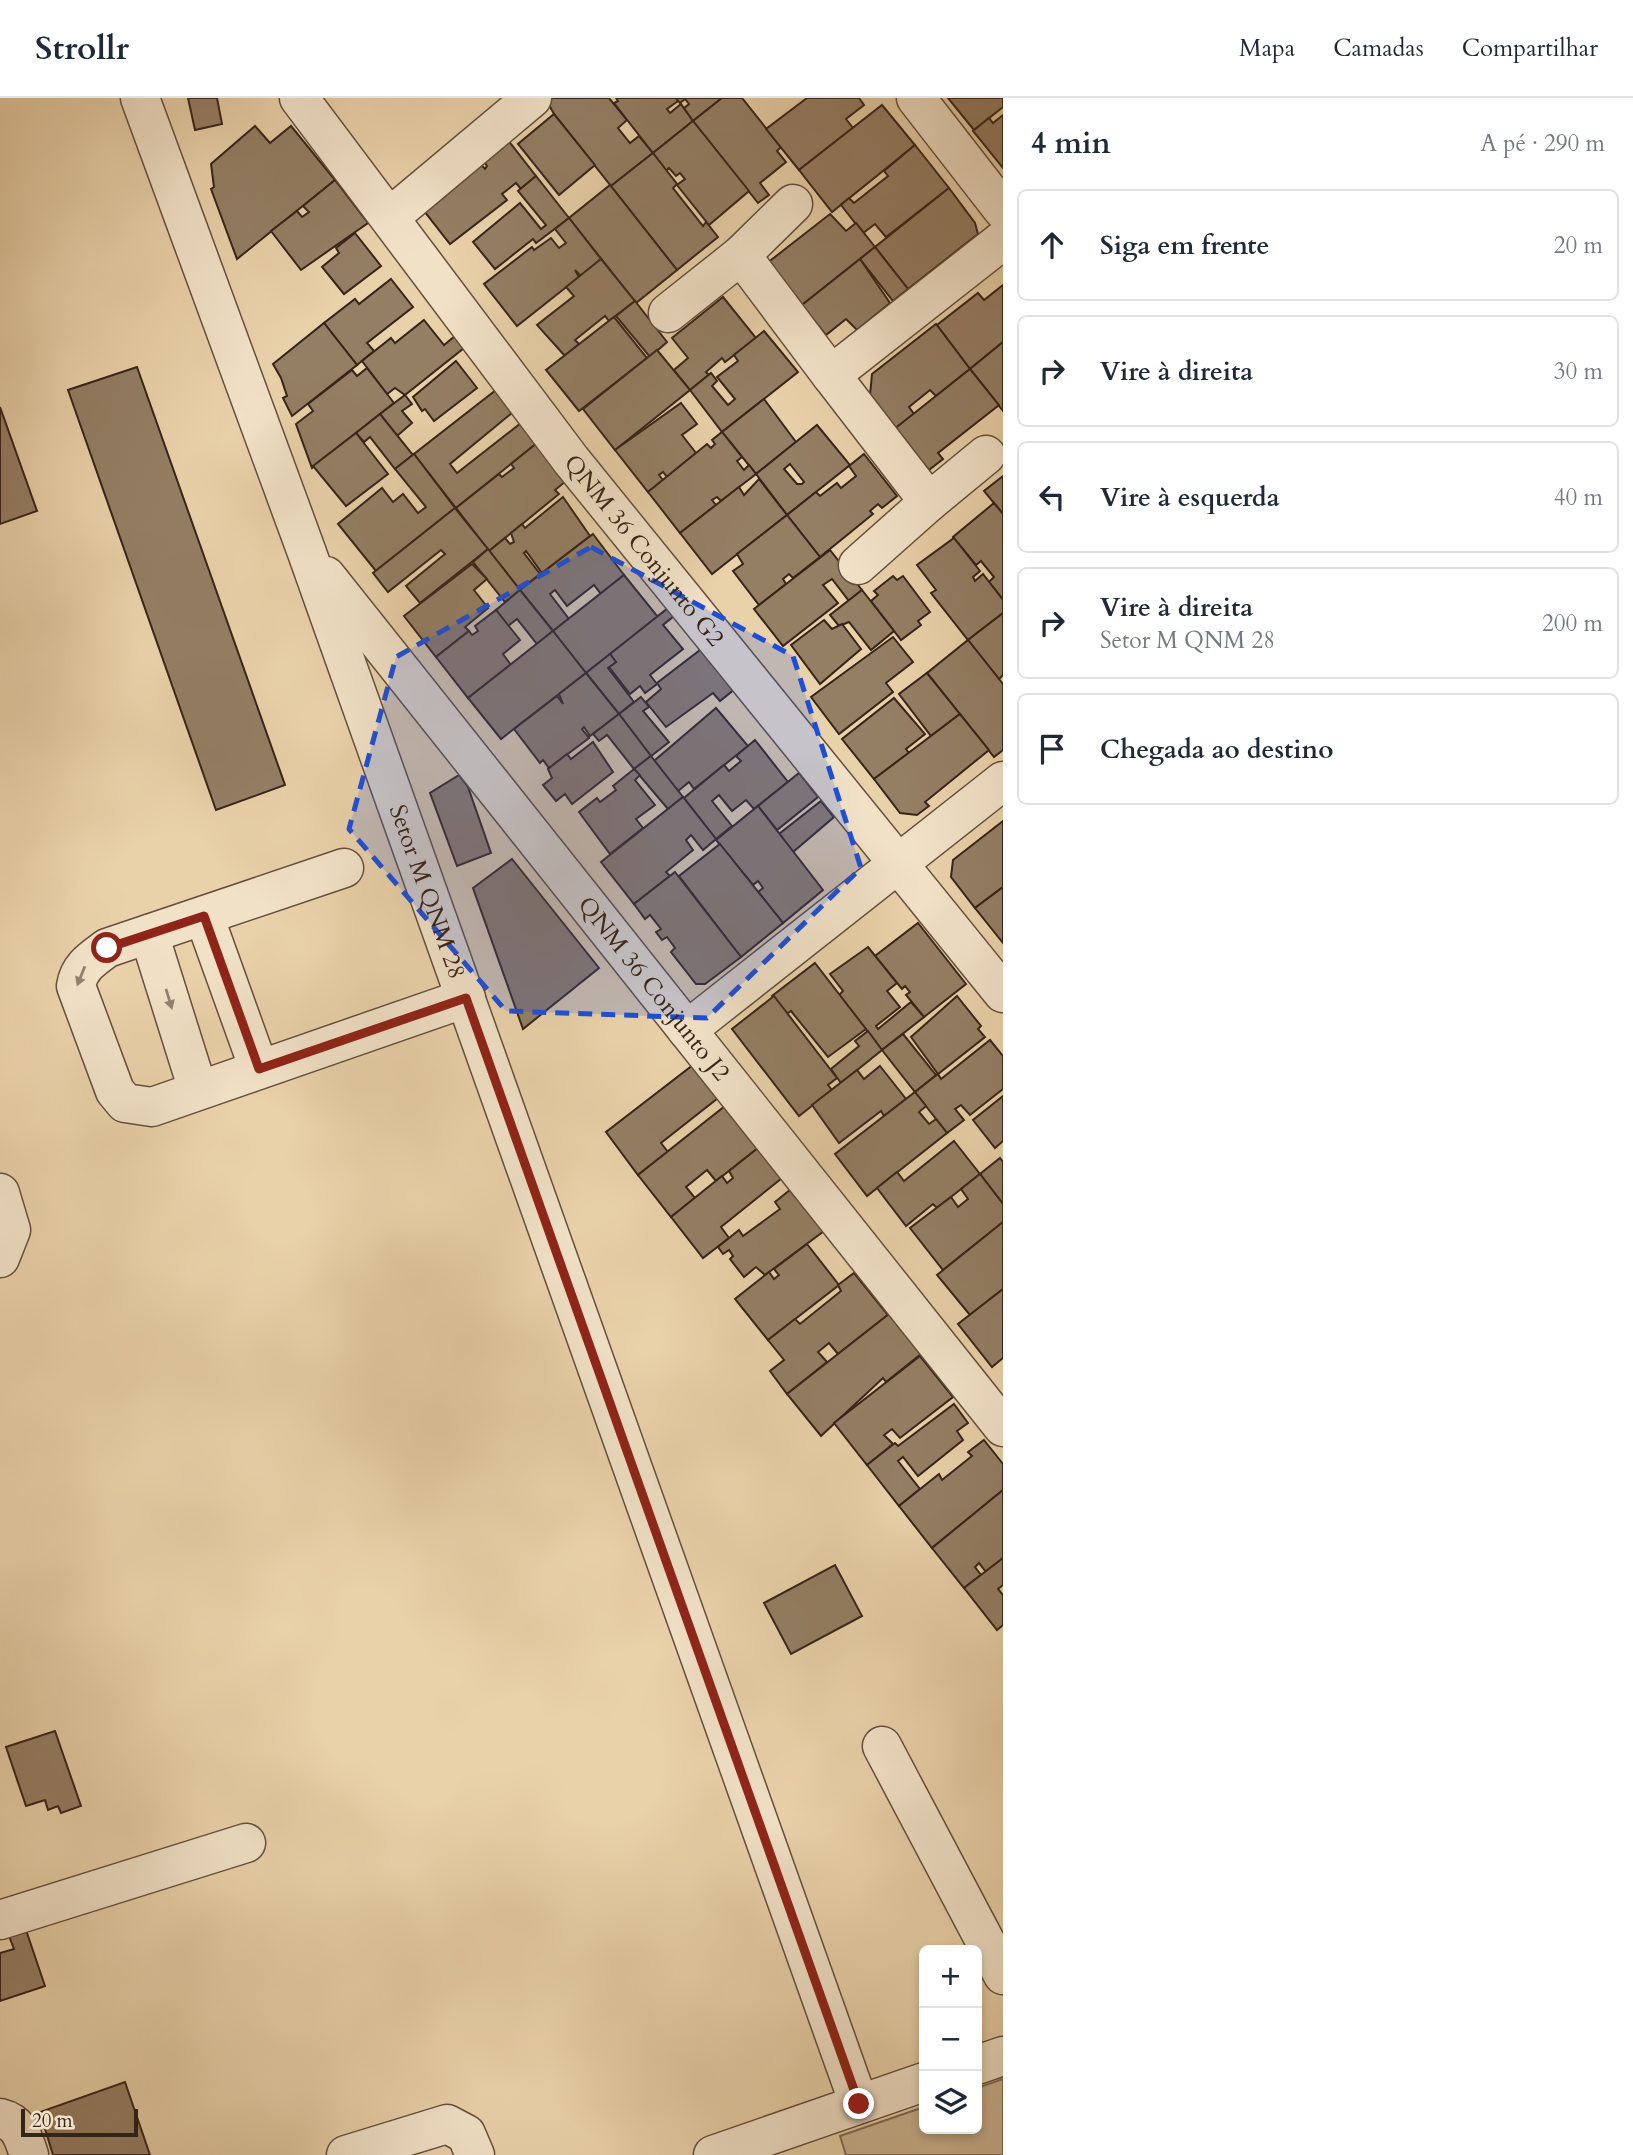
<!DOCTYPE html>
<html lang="pt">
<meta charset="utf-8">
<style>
:root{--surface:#fff;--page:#f6f6f7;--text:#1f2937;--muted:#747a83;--line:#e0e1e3}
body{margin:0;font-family:Cardo,serif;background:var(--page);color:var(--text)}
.controls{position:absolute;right:21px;bottom:21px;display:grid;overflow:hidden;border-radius:10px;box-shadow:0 4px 10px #0003}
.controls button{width:63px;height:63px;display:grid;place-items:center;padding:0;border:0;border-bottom:2px solid var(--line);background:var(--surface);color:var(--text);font:35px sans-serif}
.scale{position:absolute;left:21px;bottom:18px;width:117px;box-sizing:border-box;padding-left:7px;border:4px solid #372419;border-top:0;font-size:19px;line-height:24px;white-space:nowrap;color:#372419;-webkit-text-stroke:5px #f1e1c7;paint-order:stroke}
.stop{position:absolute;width:21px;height:21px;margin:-16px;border:5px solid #8f2418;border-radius:50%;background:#fff}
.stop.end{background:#8f2418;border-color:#fff;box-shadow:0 2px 7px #0008}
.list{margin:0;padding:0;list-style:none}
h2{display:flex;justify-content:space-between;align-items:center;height:91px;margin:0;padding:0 28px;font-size:30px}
h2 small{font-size:23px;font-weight:400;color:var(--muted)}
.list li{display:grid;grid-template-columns:46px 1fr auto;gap:21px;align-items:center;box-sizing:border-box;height:112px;margin:0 14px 14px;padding:0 14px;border:2px solid var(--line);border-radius:10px}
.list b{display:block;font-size:26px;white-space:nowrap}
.list p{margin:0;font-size:23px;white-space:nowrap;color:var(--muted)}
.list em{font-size:23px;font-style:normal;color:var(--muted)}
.icon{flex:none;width:38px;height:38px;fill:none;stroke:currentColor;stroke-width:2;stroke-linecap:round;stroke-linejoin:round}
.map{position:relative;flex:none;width:1003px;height:2057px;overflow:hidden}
header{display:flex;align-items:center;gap:42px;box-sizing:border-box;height:98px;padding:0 35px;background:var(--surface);border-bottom:2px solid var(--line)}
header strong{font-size:33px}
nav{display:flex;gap:38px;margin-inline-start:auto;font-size:24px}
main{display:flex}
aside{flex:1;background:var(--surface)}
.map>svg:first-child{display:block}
.green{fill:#cbb491;stroke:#816c55;stroke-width:2}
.building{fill:#947e64;stroke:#372419;stroke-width:2;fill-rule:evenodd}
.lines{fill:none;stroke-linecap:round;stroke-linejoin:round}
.minor-casing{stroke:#644f3d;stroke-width:41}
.minor{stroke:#f1e1c7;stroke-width:38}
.oneway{fill:#948270}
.route{stroke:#8f2418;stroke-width:9}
.marked{fill:#1d4ed8;fill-opacity:0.2;stroke:#1d4ed8;stroke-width:5;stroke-dasharray:14 9;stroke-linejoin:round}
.labels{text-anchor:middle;stroke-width:5;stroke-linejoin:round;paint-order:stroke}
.street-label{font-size:24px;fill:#372419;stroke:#f1e1c7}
</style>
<header>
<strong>Strollr</strong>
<nav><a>Mapa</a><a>Camadas</a><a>Compartilhar</a></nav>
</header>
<main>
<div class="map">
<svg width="1003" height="2057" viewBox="0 0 1003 2057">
<rect width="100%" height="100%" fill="#e9d1a9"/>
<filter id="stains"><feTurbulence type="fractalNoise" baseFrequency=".00286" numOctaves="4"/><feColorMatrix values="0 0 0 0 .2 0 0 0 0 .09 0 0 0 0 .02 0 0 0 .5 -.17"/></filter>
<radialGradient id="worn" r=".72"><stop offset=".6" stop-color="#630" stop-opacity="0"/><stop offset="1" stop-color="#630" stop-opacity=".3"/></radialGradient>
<polygon class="green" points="1003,1981 1003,2057 846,2057 840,2038 924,2009 924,2031 977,2031 977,1990"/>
<g class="building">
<polygon points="188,0 217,0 222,26 195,32"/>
<polygon points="545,0 609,0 627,22 618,30 630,45 639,38 653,55 611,88 554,16"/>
<polygon points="616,0 676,0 678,3 667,11 670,15 681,6 693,23 653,55 614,5 618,3"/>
<polygon points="676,0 722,0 693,23 684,10 689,6 685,1 680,5"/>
<polygon points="722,0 742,0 781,49 777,53 786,64 760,85 769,97 758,105 693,23"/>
<polygon points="807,0 859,0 864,7 846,21 853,30 799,72 766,31"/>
<polygon points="948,0 1003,0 1003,9 974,32"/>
<polygon points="882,7 915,47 832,114 799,72"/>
<polygon points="554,16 595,67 559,97 518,46"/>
<polygon points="1003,17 1003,70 973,33 989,20 993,25"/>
<polygon points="693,23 749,93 709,127 677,87 685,81 680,75 676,78 669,70 666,73 653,55"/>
<polygon points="255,28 270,45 291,28 335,82 237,161 211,91 214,89 211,66"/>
<polygon points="504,37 536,78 521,91 516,85 502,96 507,102 450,146 421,109 475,60 485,71 487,68 479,57"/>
<polygon points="915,47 949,90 886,139 875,126 863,135 841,107 849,100 854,105 888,78 884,73"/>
<polygon points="653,55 677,86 673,90 703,128 706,124 718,139 677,172 611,88"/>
<polygon points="536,78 569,120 536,145 533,141 495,171 473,144 520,105 541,131 546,127 518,93"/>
<polygon points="335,82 368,125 301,172 271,133 297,113 302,119 309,114 303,108"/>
<polygon points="610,87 677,172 636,205 569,120"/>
<polygon points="949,90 975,125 978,136 908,191 875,149"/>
<polygon points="830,116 846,133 856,125 875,149 802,207 766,166"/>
<polygon points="569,120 601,161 581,178 575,172 579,179 517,228 484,186 532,149 534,152 551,140 559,150 566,145 555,131"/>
<polygon points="355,135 381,168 344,196 322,169 339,155 336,150"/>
<polygon points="875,149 908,191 893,203 860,161"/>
<polygon points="601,161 635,203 609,223 605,218 575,242 579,246 565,258 537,227 574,198 566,189"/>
<polygon points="860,161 890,205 857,232 846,221 826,237 802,207"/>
<polygon points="391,181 413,209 367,245 374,253 357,267 324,225 355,201 359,206"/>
<polygon points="1003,187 1003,244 970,271 937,227 978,195 984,202"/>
<polygon points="723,199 756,240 725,264 722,260 706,274 709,277 690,292 674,272 688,260 672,240"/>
<polygon points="635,203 667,244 650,259 616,218"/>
<polygon points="614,219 647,260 579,313 546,272"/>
<polygon points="424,222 444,247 455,238 464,250 405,297 395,290 387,296 362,263 391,240 395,245"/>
<polygon points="324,225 357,267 292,318 283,300 287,298 281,280 273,266"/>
<polygon points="936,226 970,271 936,298 930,292 909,309 914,316 896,330 870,297 872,276"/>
<polygon points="764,233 798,274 722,334 690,292 711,275 717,283 712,288 728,307 735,301 717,279 738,263 734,257"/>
<polygon points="1003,244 1003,313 970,271"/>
<polygon points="657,252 690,292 615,352 583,311"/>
<polygon points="456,263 477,290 434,323 425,311 422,313 413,299"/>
<polygon points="137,269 285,687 216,712 68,292"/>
<polygon points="367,270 394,305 312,370 296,326 313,313 308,306 352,272 357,278"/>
<polygon points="970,271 999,307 938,355 943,361 929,372 893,332"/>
<polygon points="496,292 513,314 450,366 457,375 521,325 537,345 456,410 414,356"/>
<polygon points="405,297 412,306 402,313 412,325 397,338 380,316"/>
<polygon points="764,301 796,344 756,376 722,334"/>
<polygon points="681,305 697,326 682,337 696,355 667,379 663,374 659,377 663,382 648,394 615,352"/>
<polygon points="0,309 37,413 0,426"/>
<polygon points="380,316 413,357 395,371 370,339 364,344 356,335"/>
<path d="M817,327L850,367L787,417L756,376ZM790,366L804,384L802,386H797L784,371Z"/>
<polygon points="722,334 742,359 737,363 744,372 749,367 756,376 721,403 717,399 712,402 716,407 680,435 648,394 707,346 711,350 715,346 712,342"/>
<polygon points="356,335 388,376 346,408 313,368"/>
<polygon points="537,345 567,382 555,392 559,396 489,453 456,410 499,376 502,379 514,370 511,366"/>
<polygon points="414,356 455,410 376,473 338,426 382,390 393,404 403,396 418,415 426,409 395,371"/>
<polygon points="864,356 897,398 882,410 878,406 870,413 873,416 820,459 787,417 816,394 820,398 837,385 841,390 856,378 849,368"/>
<polygon points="1003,378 1003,416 984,393"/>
<polygon points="759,381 787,417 712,476 680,435 739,389 744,397"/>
<polygon points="563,399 590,438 542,475 526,453 524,455 540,476 520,492 489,453 505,440 510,446 514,444 511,435 522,426 525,430"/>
<polygon points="994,405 1003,416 1003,502 989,484 994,479 981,463 976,467 953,439"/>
<polygon points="455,410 488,451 420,505 406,488 445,456 441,452 388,494 373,475"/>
<polygon points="787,417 820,459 793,480 789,476 783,481 786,486 759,507 733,473 743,466 737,456"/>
<polygon points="593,436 624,477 601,496 594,487 567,508 555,492 550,496 569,521 553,533 520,492"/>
<polygon points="954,440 980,473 973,479 975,483 983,476 1003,502 1003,515 968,542 931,495 936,492 917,467"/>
<polygon points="488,451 520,492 505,504 473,464"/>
<polygon points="830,452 862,492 849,503 832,481 823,487 838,505 783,548 754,511"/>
<polygon points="472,466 487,481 474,492 488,510 465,529 469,533 436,559 404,518"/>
<polygon points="624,477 658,519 586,575 553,533"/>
<polygon points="893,478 897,482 903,478 930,514 918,523 921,527 901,542 871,503 878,497 874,493"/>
<polygon points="520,492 553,533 537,546 517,521 508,528 496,512"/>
<polygon points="862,492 894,533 871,552 849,524 839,528 830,517"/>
<polygon points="668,510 674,518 663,527 683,551 650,577 657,586 645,595 640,588 630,596 609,569 616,564 610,556"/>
<polygon points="496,512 520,542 503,556 511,567 468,600 436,559 469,533 472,537 478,533 475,528"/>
<polygon points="1003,515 1003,577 999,581 968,542"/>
<polygon points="824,522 832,531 842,526 861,551 820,586 791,547"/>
<polygon points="553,533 586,575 501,641 468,600"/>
<polygon points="893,539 913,564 886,585 893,594 839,636 811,599"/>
<polygon points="968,542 1003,586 1003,652 994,659 927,575"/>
<polygon points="704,549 736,590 720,603 713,595 666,629 646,604 661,591 657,585"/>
<polygon points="610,556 616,564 608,570 634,604 619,616 586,575"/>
<polygon points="586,575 619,616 590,638 584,629 582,631 589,640 549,670 543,662 540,665 514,631 557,598 563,606 559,596"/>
<polygon points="927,575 960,616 931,638 899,596"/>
<polygon points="641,599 649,609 643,613 669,644 651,658 619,616"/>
<polygon points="894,600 925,636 906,651 909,655 874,681 842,641"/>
<polygon points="716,610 748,648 694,691 689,684 678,693 654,663"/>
<polygon points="619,616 651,658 634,671 607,637 599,643 593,636"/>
<polygon points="960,616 989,652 925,704 929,708 917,717 900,715 874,681"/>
<polygon points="755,642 788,684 754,711 746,702 732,713 719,697 712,703 732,728 716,741 684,700 724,667 729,673 741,663 736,658"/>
<polygon points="593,644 613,674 572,706 565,696 556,703 543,687 552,680 548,671 567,656 571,661"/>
<polygon points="651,658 683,699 668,711 634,671"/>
<polygon points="634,671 640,677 635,682 655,707 636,721 643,730 610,756 579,714 597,700 600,704 616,692 613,688"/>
<polygon points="799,675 818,699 777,732 758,708"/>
<polygon points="459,677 468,689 491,755 457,768 430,695"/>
<polygon points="683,699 716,741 703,752 691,737 686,742 693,752 666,774 670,778 634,806 601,764"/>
<polygon points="821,703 834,719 793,754 779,736"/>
<polygon points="758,708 823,792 783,825 758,794 763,790 758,783 753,787 716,742"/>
<polygon points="1003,723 1003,789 975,810 951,779 953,762"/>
<polygon points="720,746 783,825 741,859 679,778"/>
<polygon points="512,761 599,870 523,931 473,790"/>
<polygon points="675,774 741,859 705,886 696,886 671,854 675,850 667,839 662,842 656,834 661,831 650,817 645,821 634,806"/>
<polygon points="1003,789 1003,845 975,810"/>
<polygon points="918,825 966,886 924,919 906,897 910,894 905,888 902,891 875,858"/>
<polygon points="868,849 897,885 887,893 900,909 876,928 878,931 911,904 924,919 882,952 839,897 843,893 830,876"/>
<polygon points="815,865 866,931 828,959 791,913 787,916 772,898"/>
<polygon points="774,898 837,980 828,987 832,992 799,1018 732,931"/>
<polygon points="957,898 981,928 978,931 985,939 938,976 911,939"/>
<polygon points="868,933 882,952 841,985 831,971 859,948 855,943"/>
<polygon points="903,936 936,977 915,994 882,952"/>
<polygon points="990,942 1003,958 1003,991 970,1017 961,1007 955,1011 964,1022 947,1035 915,994 938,976 941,981"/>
<polygon points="693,967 718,1000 661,1045 668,1054 638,1077 606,1034"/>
<polygon points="880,968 906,1001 884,1018 881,1013 839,1045 812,1007 857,972 864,981"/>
<polygon points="915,994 926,1008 919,1014 929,1026 936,1021 947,1035 867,1098 835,1056"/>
<polygon points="1003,998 1003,1043 995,1050 973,1022"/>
<polygon points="725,1008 758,1050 716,1083 707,1072 686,1089 695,1100 671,1119 638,1077"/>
<polygon points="954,1043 980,1076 937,1110 933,1106 906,1128 877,1090 897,1074 904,1083"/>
<polygon points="758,1050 782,1080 721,1129 729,1140 703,1160 671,1119 722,1078 727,1085 733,1080 729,1073"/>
<polygon points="1000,1060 1003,1064 1003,1106 980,1076"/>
<polygon points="980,1076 1003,1106 1003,1124 943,1172 910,1130 951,1099 958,1109 968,1101 961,1091"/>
<polygon points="790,1092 824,1133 765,1177 756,1169 744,1179 730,1161 733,1158 729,1152 723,1156 718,1149 739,1132 743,1138 780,1111 775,1104"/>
<polygon points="1003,1124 1003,1191 970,1217 937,1177"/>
<polygon points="807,1146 839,1187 768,1242 735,1201 769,1174 774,1181 779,1177 774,1171"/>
<polygon points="854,1175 888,1217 838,1256 829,1245 818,1254 827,1264 787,1296 770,1273 784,1262 768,1242 795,1221 800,1226 841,1193 838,1187"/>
<polygon points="1003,1191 1003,1260 992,1269 958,1226"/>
<polygon points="889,1216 921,1256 886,1284 883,1280 821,1338 787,1296"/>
<polygon points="920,1258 953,1299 900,1340 892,1331 884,1337 893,1346 867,1367 834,1325"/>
<polygon points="954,1306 968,1325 957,1333 963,1342 918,1378 903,1359 898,1363 920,1391 899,1408 867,1367 895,1345 898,1348"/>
<polygon points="984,1342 1003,1366 1003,1392 932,1450 899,1408 939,1376 942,1382 972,1358 968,1354"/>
<polygon points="1003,1392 1003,1460 986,1474 979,1465 975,1469 981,1477 964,1490 932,1450"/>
<polygon points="1003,1460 1003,1487 998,1491 1003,1497 1003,1527 997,1532 964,1490"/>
<polygon points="835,1467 862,1518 791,1556 764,1505"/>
<polygon points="55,1633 81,1708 61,1715 58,1708 48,1712 45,1702 26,1708 6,1649"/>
<polygon points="26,1832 45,1888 0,1903 0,1855 14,1851 9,1838"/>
<polygon points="125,1984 150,2057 53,2057 40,2014"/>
</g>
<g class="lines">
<g class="minor-casing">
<g id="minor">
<path id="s1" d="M140,0L306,452L859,2006"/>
<path id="s2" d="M299,0L571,362L1003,895"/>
<polyline points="916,0 1003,112"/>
<polyline points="793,106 741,157 831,277"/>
<polyline points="390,119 532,0"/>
<polyline points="668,215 741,157"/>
<polyline points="929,404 986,357"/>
<polyline points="858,467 929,404 831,277 1003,142"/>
<path id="s3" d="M326,478L1003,1329"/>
<path d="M344,770L107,850C92,861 79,869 76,888L115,993L125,1005L152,1009L466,900"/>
<polyline points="204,818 259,971"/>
<polyline points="149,836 198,992"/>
<polyline points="687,932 1003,683"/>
<polyline points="0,1095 11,1132 0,1160"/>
<polyline points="882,1648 1003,1877"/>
<polyline points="0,1822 246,1745"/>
<polyline points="977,1967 1003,1958"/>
<path d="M0,2020C20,2025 23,2039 29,2057"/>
<polyline points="346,2057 447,2026 466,2036 475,2057"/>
<polyline points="713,2057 924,1984"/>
</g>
</g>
<use href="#minor" class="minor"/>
</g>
<defs><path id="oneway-solid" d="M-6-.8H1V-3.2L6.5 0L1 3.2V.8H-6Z" transform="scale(1.75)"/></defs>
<g class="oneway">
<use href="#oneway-solid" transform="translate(81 878) rotate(112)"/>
<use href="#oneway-solid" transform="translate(169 901) rotate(73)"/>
</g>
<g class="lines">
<polyline class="route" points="107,850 204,818 259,971 466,900 859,2006"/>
</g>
<path class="marked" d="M591,449L793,558L861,770L707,920L506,913L349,731L396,559Z"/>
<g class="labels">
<g class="street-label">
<text dy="8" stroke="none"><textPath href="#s2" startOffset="569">QNM 36 Conjunto G2</textPath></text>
<text dy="8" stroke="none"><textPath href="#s1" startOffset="844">Setor M QNM 28</textPath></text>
<text dy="8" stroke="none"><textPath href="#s3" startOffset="527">QNM 36 Conjunto J2</textPath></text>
</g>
</g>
<rect width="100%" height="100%" filter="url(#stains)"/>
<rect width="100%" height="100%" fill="url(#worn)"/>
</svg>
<div class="controls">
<button>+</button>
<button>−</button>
<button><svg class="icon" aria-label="layers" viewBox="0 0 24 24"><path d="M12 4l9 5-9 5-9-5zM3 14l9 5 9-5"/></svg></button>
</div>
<div class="scale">20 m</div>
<div class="stop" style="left:107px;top:850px"></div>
<div class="stop end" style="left:859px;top:2006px"></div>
</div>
<aside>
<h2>4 min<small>A pé · 290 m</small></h2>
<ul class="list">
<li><svg class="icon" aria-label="ahead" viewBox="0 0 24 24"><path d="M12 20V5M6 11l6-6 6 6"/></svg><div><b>Siga em frente</b></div><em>20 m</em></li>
<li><svg class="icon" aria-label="right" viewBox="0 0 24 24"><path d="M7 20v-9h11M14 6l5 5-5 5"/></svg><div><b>Vire à direita</b></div><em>30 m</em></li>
<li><svg class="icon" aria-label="left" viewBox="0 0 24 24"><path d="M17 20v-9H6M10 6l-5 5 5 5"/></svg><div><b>Vire à esquerda</b></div><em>40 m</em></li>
<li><svg class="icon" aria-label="right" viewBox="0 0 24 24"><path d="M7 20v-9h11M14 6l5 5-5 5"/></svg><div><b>Vire à direita</b><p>Setor M QNM 28</p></div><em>200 m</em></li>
<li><svg class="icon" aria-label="arrive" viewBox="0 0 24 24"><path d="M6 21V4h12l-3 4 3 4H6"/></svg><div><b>Chegada ao destino</b></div></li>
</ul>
</aside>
</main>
